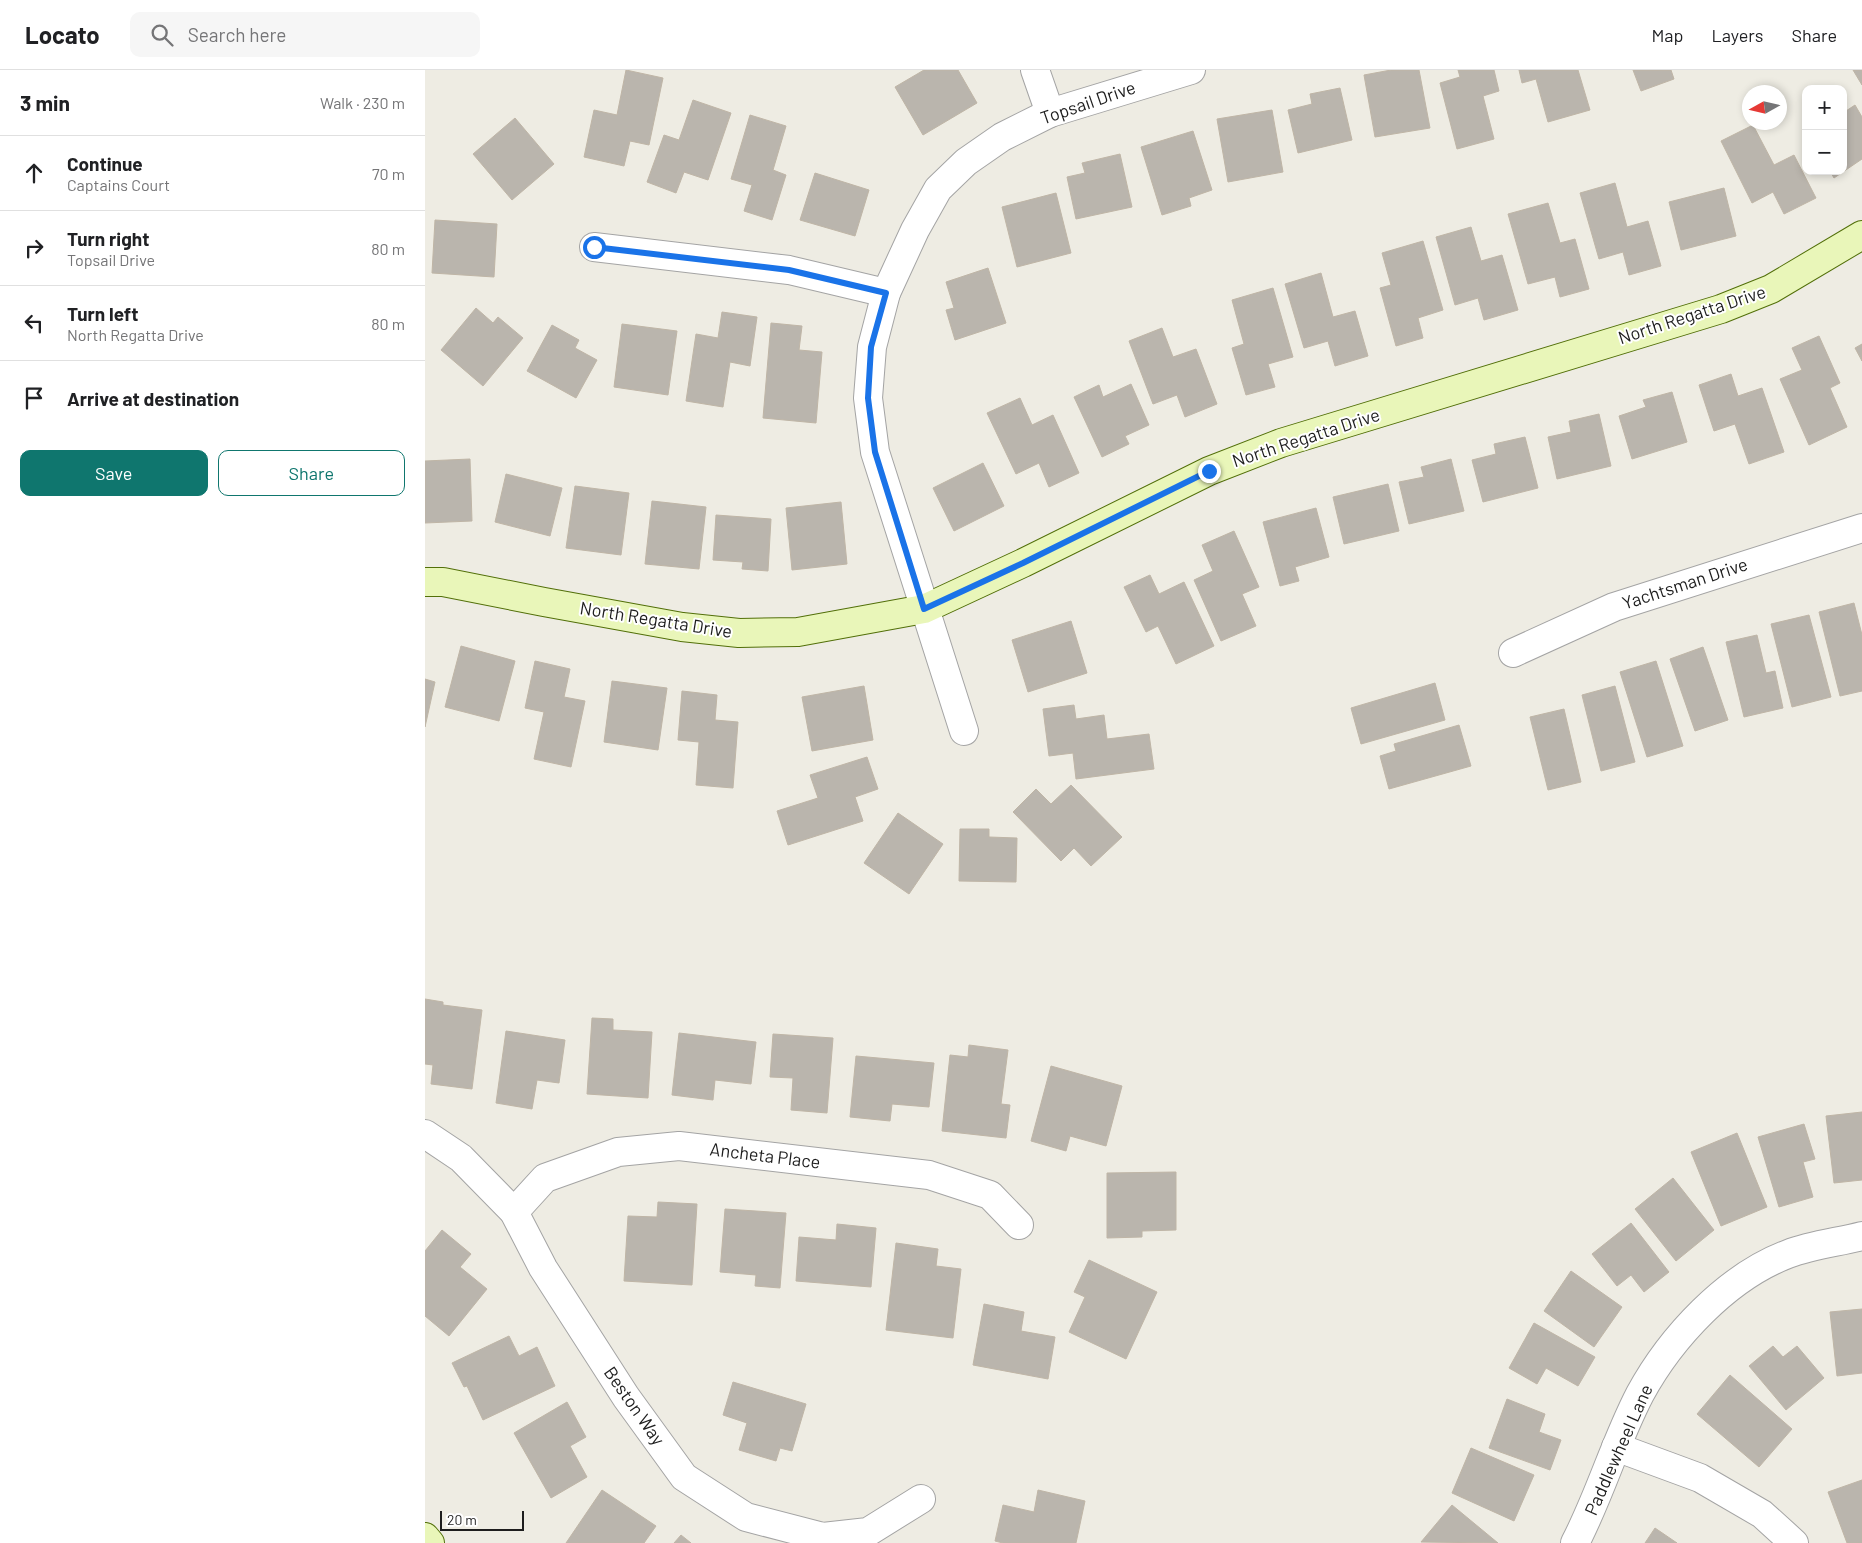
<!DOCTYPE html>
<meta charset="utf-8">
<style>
:root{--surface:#fff;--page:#f6f6f6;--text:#202124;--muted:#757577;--line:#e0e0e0;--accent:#0f766e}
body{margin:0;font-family:Barlow,sans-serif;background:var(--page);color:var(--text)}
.controls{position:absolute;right:15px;top:15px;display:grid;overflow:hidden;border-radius:10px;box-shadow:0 2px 8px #0003}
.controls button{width:45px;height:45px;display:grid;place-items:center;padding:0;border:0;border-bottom:1px solid var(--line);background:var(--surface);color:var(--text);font:25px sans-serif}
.compass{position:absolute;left:1317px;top:15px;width:45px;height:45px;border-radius:50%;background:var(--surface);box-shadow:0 2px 8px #0003;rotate:262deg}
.scale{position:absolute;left:15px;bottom:12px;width:84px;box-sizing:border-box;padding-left:5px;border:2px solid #1d1d1d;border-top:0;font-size:14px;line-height:18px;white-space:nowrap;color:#1d1d1d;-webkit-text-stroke:4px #fff;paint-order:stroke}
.stop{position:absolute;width:15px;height:15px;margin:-11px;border:4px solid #1a73e8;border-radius:50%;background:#fff}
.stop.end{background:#1a73e8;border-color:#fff;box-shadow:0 1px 5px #0008}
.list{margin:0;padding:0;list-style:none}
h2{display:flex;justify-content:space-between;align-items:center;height:65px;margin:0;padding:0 20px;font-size:21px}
h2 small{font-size:16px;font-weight:400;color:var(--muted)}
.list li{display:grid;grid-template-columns:32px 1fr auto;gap:15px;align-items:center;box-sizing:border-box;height:75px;padding:0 20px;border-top:1px solid var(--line)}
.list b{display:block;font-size:19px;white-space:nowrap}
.list p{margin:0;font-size:16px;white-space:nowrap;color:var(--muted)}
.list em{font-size:16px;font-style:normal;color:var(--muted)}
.actions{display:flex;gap:10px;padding:15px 20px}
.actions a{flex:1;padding:11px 0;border:1px solid var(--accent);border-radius:10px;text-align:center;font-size:18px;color:var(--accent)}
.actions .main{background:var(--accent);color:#fff}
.icon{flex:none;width:28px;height:28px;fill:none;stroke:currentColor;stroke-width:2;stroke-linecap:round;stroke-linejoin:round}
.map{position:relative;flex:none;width:1437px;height:1473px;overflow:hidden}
header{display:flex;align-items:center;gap:30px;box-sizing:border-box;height:70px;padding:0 25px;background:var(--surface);border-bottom:1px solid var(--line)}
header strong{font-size:24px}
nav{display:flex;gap:28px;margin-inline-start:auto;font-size:18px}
.search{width:350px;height:45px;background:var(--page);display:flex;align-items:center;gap:12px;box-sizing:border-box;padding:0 18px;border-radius:10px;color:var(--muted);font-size:19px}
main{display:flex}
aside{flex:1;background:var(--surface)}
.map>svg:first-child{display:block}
.building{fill:#bab5ad;stroke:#bfb5a6}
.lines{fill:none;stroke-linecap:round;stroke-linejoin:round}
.street-casing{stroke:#a4a4a4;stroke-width:30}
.secondary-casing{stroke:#526f09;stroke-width:30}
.street{stroke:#fff;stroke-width:28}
.secondary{stroke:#e9f6b9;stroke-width:28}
.route{stroke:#1a73e8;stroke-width:6}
.labels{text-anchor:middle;stroke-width:4;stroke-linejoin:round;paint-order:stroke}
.street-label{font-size:18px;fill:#1d1d1d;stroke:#fff}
</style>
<header>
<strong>Locato</strong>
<div class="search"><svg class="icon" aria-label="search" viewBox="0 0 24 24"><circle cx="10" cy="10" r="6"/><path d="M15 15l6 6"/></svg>Search here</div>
<nav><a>Map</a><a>Layers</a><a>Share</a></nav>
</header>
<main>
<aside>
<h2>3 min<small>Walk · 230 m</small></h2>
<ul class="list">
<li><svg class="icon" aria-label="ahead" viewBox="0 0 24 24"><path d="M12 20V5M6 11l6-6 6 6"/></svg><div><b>Continue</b><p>Captains Court</p></div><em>70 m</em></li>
<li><svg class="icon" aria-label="right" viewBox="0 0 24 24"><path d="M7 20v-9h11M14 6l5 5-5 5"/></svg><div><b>Turn right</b><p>Topsail Drive</p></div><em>80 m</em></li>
<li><svg class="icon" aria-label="left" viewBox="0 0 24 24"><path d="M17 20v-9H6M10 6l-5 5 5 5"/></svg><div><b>Turn left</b><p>North Regatta Drive</p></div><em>80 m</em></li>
<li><svg class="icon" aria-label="arrive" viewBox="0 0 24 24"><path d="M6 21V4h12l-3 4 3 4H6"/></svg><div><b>Arrive at destination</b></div></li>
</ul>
<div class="actions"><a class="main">Save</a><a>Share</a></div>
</aside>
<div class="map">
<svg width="1437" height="1473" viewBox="0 0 1437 1473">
<rect width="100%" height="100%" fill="#eeece3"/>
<g class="building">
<polygon points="201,0 238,8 224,75 205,71 199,96 159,87 169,40 192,45"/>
<polygon points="499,0 533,0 552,33 498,65 470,17"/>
<polygon points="966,0 994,0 1005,58 950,67 939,5"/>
<polygon points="1033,0 1069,0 1074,21 1058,26 1069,69 1032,79 1015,13 1035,7"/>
<polygon points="1094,0 1153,0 1165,40 1123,52 1111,9 1097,13"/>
<polygon points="1208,0 1246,0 1249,9 1216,21"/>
<polygon points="1428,0 1437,0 1437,15"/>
<polygon points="915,18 927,70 873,83 863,40 887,34 885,24"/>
<polygon points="268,30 306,43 283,110 259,102 251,123 222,112 239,65 254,70"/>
<polygon points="1430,35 1437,47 1437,89 1409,108 1405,101 1418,101 1418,43"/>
<polygon points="847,40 858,102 803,112 792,49"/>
<polygon points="325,45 361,56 348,100 361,105 347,150 319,141 327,115 306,109"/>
<polygon points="90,48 129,94 87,130 48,84"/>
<polygon points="1328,55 1349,95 1369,85 1391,128 1359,144 1348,122 1327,133 1296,71"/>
<polygon points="768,61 787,120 764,128 766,136 737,145 716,77"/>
<polygon points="695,84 707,137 651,149 642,107 660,103 657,93"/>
<polygon points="390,103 444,120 430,166 375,150"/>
<polygon points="1190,113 1202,157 1223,151 1236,196 1204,205 1198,182 1174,189 1155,123"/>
<polygon points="1299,118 1311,166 1256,180 1244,132"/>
<polygon points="631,123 646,183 592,197 577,137"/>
<polygon points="1123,133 1135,173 1150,169 1164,219 1135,227 1130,207 1103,214 1083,144"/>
<polygon points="10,150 72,154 69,207 7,203"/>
<polygon points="1046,157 1056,191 1077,185 1093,240 1059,250 1053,228 1030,235 1011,167"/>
<polygon points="998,171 1018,240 993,248 998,268 971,276 955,218 966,215 957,183"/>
<polygon points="563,198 581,253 530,270 521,240 529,238 521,212"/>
<polygon points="896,203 908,247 930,241 943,286 910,296 903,271 879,278 860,214"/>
<polygon points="848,218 868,287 843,294 850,317 821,325 807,278 819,274 807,230"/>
<polygon points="51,238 68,253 73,247 98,268 58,316 16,280"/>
<polygon points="297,242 332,247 325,296 305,292 298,337 261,331 271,264 293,268"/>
<polygon points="346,253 377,256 374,280 397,282 391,353 338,348"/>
<polygon points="197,254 252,261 243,325 189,317"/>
<polygon points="127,255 154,270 150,278 172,290 151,328 102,301"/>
<polygon points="737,258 748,287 771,279 792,334 760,347 752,325 728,334 704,271"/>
<polygon points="1394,266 1415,313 1405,318 1422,357 1384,375 1355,309 1377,300 1367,278"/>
<polygon points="1437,274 1437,291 1430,278"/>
<polygon points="1306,304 1313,326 1337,318 1359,382 1324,394 1310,354 1289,361 1274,315"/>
<polygon points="706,314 724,355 700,366 704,374 677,387 649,327 674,315 678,327"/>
<polygon points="1247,322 1262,372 1207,389 1194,346 1221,337 1218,330"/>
<polygon points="595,328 607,355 628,345 654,403 624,417 614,393 591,404 562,343"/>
<polygon points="1174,344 1186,396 1132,409 1123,367 1146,362 1144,351"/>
<polygon points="1100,367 1113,418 1058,432 1047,390 1071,384 1069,374"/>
<polygon points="45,389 47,451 0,453 0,391"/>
<polygon points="1026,389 1039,441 984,454 974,412 999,407 996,397"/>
<polygon points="558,393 579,436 529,461 508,418"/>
<polygon points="81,404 137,418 125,466 70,452"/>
<polygon points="963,414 974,461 919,474 908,427"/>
<polygon points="150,416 204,423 196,485 141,478"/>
<polygon points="227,431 281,437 274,499 220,494"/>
<polygon points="416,432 422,494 367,500 361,438"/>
<polygon points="891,438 904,487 870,497 874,511 855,516 838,452"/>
<polygon points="291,445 346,449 343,501 317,499 318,492 288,490"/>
<polygon points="809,461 834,517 817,524 831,556 796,571 769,510 788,501 777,475"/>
<polygon points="725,505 734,524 759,512 789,576 751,594 733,556 721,562 699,517"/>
<polygon points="1429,533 1437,565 1437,621 1415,626 1394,542"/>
<polygon points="1384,545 1406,627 1367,637 1346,554"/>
<polygon points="646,551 662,603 603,622 587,570"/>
<polygon points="1332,565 1341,603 1350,601 1358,638 1319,647 1301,572"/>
<polygon points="36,576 90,591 74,651 20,637"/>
<polygon points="1278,577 1303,650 1270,661 1245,589"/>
<polygon points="110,591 145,599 139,627 160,631 146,697 109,689 119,642 100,638"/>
<polygon points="1231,591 1258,676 1222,687 1195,602"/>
<polygon points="0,609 10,612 0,657"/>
<polygon points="187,611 242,618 233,680 179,672"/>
<polygon points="1010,613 1020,650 936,674 926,638"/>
<polygon points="439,616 448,670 387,681 377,627"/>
<polygon points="1190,616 1210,692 1176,701 1157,625"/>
<polygon points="257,621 292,625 290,650 313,652 308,718 271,715 274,672 253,670"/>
<polygon points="649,635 651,649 679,645 682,669 724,664 729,699 651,709 648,683 624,686 618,639"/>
<polygon points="1139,639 1156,712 1123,720 1105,647"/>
<polygon points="1034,655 1046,696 964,719 955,686 971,681 969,674"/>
<polygon points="442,687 453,719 430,727 438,751 363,775 352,741 393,728 385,705"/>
<polygon points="646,715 697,767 666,796 649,778 636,791 588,742 611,719 626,734"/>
<polygon points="473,743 518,774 484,824 439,793"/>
<polygon points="535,759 564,759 564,767 592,768 591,812 534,811"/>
<polygon points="0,929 18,932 18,935 57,940 47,1019 6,1014 8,995 0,994"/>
<polygon points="167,948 188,949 188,960 227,962 223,1028 162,1024"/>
<polygon points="81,961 140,970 134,1013 112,1010 107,1039 71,1033"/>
<polygon points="254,963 331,972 326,1014 290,1010 288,1030 247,1025"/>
<polygon points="348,964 408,968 402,1043 366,1040 368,1008 345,1007"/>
<polygon points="544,975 583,980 576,1034 585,1035 581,1068 517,1061 525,985 543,987"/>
<polygon points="431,986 509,993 504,1037 467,1034 465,1051 425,1047"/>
<polygon points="626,996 697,1016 681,1076 645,1066 641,1081 606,1071"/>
<polygon points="1437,1042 1437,1110 1409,1113 1401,1046"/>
<polygon points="1379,1054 1390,1089 1378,1092 1388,1127 1354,1137 1333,1067"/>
<polygon points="1312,1063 1342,1137 1296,1156 1266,1082"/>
<polygon points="751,1102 751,1160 717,1161 717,1167 682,1168 682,1103"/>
<polygon points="1248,1108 1289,1160 1251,1191 1210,1139"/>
<polygon points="233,1132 272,1134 267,1215 199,1211 203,1146 232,1147"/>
<polygon points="300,1139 361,1143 355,1218 330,1216 331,1205 295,1202"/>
<polygon points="1206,1153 1244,1202 1219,1222 1206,1205 1192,1216 1167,1184"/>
<polygon points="412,1154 451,1158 446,1217 371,1211 374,1167 411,1170"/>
<polygon points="17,1160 46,1184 35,1197 62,1219 24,1266 0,1246 0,1181"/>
<polygon points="471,1173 513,1179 511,1196 536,1199 528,1268 461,1260"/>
<polygon points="664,1190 732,1222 701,1289 644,1262 660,1227 649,1222"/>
<polygon points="1146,1201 1197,1237 1169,1277 1119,1241"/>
<polygon points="559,1234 599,1242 596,1261 630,1267 623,1309 548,1295"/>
<polygon points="1437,1239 1437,1303 1412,1306 1405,1242"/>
<polygon points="1109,1253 1170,1287 1153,1316 1121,1298 1112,1314 1084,1298"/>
<polygon points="84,1266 94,1286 112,1277 130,1316 58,1350 42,1316 39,1317 27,1293"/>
<polygon points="1348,1276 1358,1287 1372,1276 1399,1308 1361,1340 1324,1296"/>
<polygon points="1305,1305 1367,1359 1334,1397 1272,1344"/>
<polygon points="308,1312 381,1334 367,1381 355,1378 351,1391 314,1380 322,1353 298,1345"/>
<polygon points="1082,1329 1120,1344 1114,1362 1136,1370 1125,1400 1064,1378"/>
<polygon points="142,1332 161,1367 145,1376 162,1407 126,1428 89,1363"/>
<polygon points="1046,1378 1109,1405 1089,1451 1027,1423"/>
<polygon points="1437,1410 1437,1473 1422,1473 1403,1422"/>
<polygon points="177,1420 231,1456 219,1473 141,1473"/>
<polygon points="613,1420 660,1431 651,1473 578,1473 570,1471 578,1435 609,1442"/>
<polygon points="1027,1435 1073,1473 996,1472"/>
<polygon points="1230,1458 1252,1473 1220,1473"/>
<polygon points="256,1465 266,1473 249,1473"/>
</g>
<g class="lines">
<g class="street-casing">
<g id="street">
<polyline points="610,0 625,43"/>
<polyline points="169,177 364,200 461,223"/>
<polyline points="1088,583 1189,537 1437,458"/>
<polyline points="539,661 450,382 443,328 447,277 461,223 490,160 513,119 541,92 577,67 625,43 766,0"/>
<polyline points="0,1064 36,1088 89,1142 118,1198 201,1327 259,1407 321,1447 398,1467 443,1462 496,1429"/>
<polyline points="89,1142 120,1108 193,1082 254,1076 504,1105 565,1125 594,1155"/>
<polyline points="1191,1377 1275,1408 1337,1444 1369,1473"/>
<path d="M1150,1473C1175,1425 1190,1372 1215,1324C1246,1267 1302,1207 1363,1184C1386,1175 1414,1172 1437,1166"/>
</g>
</g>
<g class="secondary-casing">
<g id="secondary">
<polyline points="0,512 18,512 119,532 257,557 314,563 373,562 499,539 598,493 784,401 856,373 1296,239 1346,219 1437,165"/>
<polyline points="0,1467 5,1473"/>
</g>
</g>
<use href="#street" class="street"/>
<use href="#secondary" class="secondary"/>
</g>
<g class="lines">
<polyline class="route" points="169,177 364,200 461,223 446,277 443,328 450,382 499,539 598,493 784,401"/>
</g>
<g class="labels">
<g class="street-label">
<text transform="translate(663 33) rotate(-19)" y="6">Topsail Drive</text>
<text transform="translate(1267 245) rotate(-18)" y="6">North Regatta Drive</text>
<text transform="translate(881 368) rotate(-18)" y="6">North Regatta Drive</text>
<text transform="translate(1260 514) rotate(-18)" y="6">Yachtsman Drive</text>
<text transform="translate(231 550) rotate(9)" y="6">North Regatta Drive</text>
<text transform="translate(340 1086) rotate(7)" y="6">Ancheta Place</text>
<text transform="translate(209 1336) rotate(55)" y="6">Beston Way</text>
<text transform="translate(1194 1380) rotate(-66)" y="6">Paddlewheel Lane</text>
</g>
</g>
</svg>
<div class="controls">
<button>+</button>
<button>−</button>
</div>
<svg class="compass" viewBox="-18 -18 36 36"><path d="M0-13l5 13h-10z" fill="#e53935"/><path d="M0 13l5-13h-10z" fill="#757577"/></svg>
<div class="scale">20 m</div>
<div class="stop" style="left:169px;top:177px"></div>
<div class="stop end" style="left:784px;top:401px"></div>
</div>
</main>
